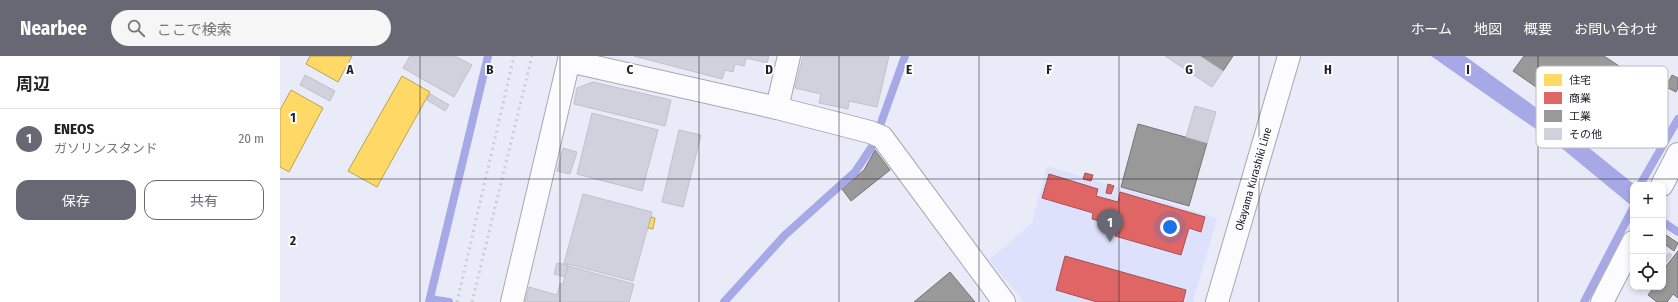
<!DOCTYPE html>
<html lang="ja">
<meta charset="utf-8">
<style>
:root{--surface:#fff;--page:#f6f6f6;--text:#222;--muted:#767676;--line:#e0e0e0;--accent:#676873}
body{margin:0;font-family:"Fira Sans Condensed","Noto Sans JP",sans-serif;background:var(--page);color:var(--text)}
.controls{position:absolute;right:12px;bottom:12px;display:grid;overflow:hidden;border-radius:8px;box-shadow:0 2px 6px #0003}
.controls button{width:36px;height:36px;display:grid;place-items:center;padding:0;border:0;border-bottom:1px solid var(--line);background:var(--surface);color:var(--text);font:20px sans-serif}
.you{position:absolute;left:890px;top:171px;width:14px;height:14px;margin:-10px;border:3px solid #fff;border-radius:50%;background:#1a73e8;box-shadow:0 0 0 6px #1a73e833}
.badge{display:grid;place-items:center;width:26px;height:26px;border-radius:50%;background:var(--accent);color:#fff;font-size:13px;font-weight:700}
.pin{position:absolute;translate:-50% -33px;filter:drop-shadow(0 1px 2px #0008)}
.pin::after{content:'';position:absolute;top:21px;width:14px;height:12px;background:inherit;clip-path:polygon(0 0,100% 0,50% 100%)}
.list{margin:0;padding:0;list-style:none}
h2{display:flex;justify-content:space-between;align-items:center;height:52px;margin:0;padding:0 16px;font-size:17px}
h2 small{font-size:13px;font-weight:400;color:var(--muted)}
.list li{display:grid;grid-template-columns:26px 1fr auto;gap:12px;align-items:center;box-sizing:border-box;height:60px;padding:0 16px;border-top:1px solid var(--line)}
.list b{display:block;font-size:15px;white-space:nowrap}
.list p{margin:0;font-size:13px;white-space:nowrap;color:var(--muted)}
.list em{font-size:13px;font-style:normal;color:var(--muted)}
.actions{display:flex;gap:8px;padding:12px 16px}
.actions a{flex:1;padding:9px 0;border:1px solid var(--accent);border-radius:12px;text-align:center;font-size:14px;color:var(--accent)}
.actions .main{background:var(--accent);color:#fff}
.icon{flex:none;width:22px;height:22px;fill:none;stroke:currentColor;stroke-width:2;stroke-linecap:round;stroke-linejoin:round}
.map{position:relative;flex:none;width:1398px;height:246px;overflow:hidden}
header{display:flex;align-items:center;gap:24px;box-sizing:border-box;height:56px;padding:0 20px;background:var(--accent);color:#fff}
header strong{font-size:19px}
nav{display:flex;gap:22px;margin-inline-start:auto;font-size:14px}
.search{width:280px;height:36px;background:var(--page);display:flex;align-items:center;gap:10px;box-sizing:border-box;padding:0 14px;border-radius:22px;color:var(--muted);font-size:15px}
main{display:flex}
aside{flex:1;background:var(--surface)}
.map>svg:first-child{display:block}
.built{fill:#dee1fb}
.water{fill:#a6a9e6}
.homes{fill:#ffd966;stroke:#bca255}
.shops{fill:#e06666;stroke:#a65155}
.industry{fill:#999;stroke:#757578}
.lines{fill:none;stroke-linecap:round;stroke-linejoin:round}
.stream{stroke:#a6a9e6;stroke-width:8}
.building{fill:#d0d1dd;stroke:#c0c1cc}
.street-casing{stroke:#a6a7b2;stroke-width:24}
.secondary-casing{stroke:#a6a7b2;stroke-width:24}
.street{stroke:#fcfcfe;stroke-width:22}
.secondary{stroke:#fcfcfe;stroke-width:22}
.rail{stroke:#cccdd1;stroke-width:3;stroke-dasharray:2 4;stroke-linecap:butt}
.grid{fill:none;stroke:#20212c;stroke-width:1;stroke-opacity:0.55}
.labels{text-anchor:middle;stroke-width:4;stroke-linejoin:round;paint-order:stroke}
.street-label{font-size:11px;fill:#20212c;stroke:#fff}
.key{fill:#fff;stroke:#bcbcc0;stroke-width:1}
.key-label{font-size:11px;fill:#20212c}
.grid-label{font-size:13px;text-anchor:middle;font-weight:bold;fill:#20212c;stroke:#fff;stroke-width:4;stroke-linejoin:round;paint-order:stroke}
</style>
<header>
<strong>Nearbee</strong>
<div class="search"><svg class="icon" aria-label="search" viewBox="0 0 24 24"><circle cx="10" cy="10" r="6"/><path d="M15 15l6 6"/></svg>ここで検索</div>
<nav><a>ホーム</a><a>地図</a><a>概要</a><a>お問い合わせ</a></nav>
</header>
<main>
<aside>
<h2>周辺<small></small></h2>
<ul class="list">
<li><span class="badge">1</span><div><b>ENEOS</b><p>ガソリンスタンド</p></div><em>20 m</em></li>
</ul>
<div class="actions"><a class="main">保存</a><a>共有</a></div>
</aside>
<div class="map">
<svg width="1398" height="246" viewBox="0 0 1398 246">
<rect width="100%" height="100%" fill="#eaebf8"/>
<polygon class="built" points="767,110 937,162 913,246 744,246 709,204 752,167"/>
<polygon class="water" points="1151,0 1185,0 1283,71 1355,129 1353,129 1353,151 1273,85"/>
<g class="homes">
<polygon points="30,0 72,0 58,26 26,8"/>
<polygon points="122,20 150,36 97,131 68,115"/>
<polygon points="11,34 43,52 9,116 0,111 0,54"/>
<polygon points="371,161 375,162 373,173 368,172"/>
</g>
<g class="shops">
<polygon points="805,117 813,119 811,125 803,123"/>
<polygon points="769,118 818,133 816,140 838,146 840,136 925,161 921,176 909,172 901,199 835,180 838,170 812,163 813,157 762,142"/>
<polygon points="828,128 834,130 831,138 826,137"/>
<polygon points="785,200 906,234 903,246 817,246 776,234"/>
</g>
<g class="industry">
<polygon points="920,0 953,0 943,15"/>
<polygon points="1244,0 1324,0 1345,14 1308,67 1233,15"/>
<polygon points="1392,19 1398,22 1398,32 1396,36 1386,31"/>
<polygon points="858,68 927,87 909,150 841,131"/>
<polygon points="595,94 610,114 571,145 562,133 584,114"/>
<polygon points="1383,177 1398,187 1394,195 1383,187"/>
<polygon points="1398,195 1398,242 1393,238 1387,246 1377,246 1368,239 1374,231 1383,231 1383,214"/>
<polygon points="670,216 695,246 634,246"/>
</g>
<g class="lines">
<g class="stream">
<polyline points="1360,129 1398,63"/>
<polyline points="1383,166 1398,176"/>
<polyline points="150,243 169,246"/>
<polyline points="149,246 208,0"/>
<polyline points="444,246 505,179 575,116 593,89 625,0"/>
<polyline points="1304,246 1353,152"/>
</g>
</g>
<g class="building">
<polygon points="130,0 175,0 192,9 174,41 123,12"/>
<polygon points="354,0 489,0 487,7 466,2 464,10 455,8 453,16 445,14 442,23"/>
<polygon points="523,0 609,0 597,51 569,45 568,53 539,47 541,38 515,32"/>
<polygon points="885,0 920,0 943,15 932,31"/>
<polygon points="25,19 55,35 50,45 20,29"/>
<polygon points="313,26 391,44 385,70 294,48 297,32"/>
<polygon points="150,38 169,49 165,55 147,44"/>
<polygon points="915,50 936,56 927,87 906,81"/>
<polygon points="312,57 378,74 362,135 297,118"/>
<polygon points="399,74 421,79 403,151 382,146"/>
<polygon points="283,92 297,96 290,118 277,115"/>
<polygon points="303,138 372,156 353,225 284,207"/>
<polygon points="1389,197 1392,199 1383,210 1383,205"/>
<polygon points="277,207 288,209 285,221 274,218"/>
<polygon points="288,210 354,228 349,246 245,246 249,231 277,239 280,228 283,228"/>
</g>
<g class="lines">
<g class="street-casing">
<g id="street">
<polyline points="289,5 497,52 590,76 602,81 724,246"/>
<polyline points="497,52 509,0"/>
<polyline points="1382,129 1398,98"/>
<polyline points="232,246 290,0"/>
<polyline points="1322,246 1353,186"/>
</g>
</g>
<g class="secondary-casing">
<polyline id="secondary" points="937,246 1009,0"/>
</g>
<use href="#street" class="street"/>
<use href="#secondary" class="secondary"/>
<g class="rail">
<polyline points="177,246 234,0"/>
<polyline points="192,246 252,0"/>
</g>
</g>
<path class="grid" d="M140,0V246M280,0V246M419,0V246M559,0V246M699,0V246M839,0V246M979,0V246M1118,0V246M1258,0V246M0,123H1398"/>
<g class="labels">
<g class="street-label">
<text transform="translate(973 123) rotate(-74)" y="4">Okayama Kurashiki Line</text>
</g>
</g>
<rect x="1256" y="10" width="132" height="82" rx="6" class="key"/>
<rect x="1264" y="18" width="18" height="12" fill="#ffd966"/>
<rect x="1264" y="36" width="18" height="12" fill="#e06666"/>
<rect x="1264" y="54" width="18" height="12" fill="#999"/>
<rect x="1264" y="72" width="18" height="12" fill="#d0d1dd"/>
<g class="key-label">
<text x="1289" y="28">住宅</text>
<text x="1289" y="46">商業</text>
<text x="1289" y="64">工業</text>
<text x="1289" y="82">その他</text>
</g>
<g class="grid-label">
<text x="70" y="18">A</text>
<text x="210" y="18">B</text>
<text x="350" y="18">C</text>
<text x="489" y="18">D</text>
<text x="629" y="18">E</text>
<text x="769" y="18">F</text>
<text x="909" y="18">G</text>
<text x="1048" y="18">H</text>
<text x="1188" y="18">I</text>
<text x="13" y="66">1</text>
<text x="13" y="189">2</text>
</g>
</svg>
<div class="controls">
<button>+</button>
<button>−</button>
<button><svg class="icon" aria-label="locate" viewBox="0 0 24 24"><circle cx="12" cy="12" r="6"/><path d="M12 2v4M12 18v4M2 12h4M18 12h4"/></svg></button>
</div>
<div class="you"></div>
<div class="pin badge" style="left:830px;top:186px">1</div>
</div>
</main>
